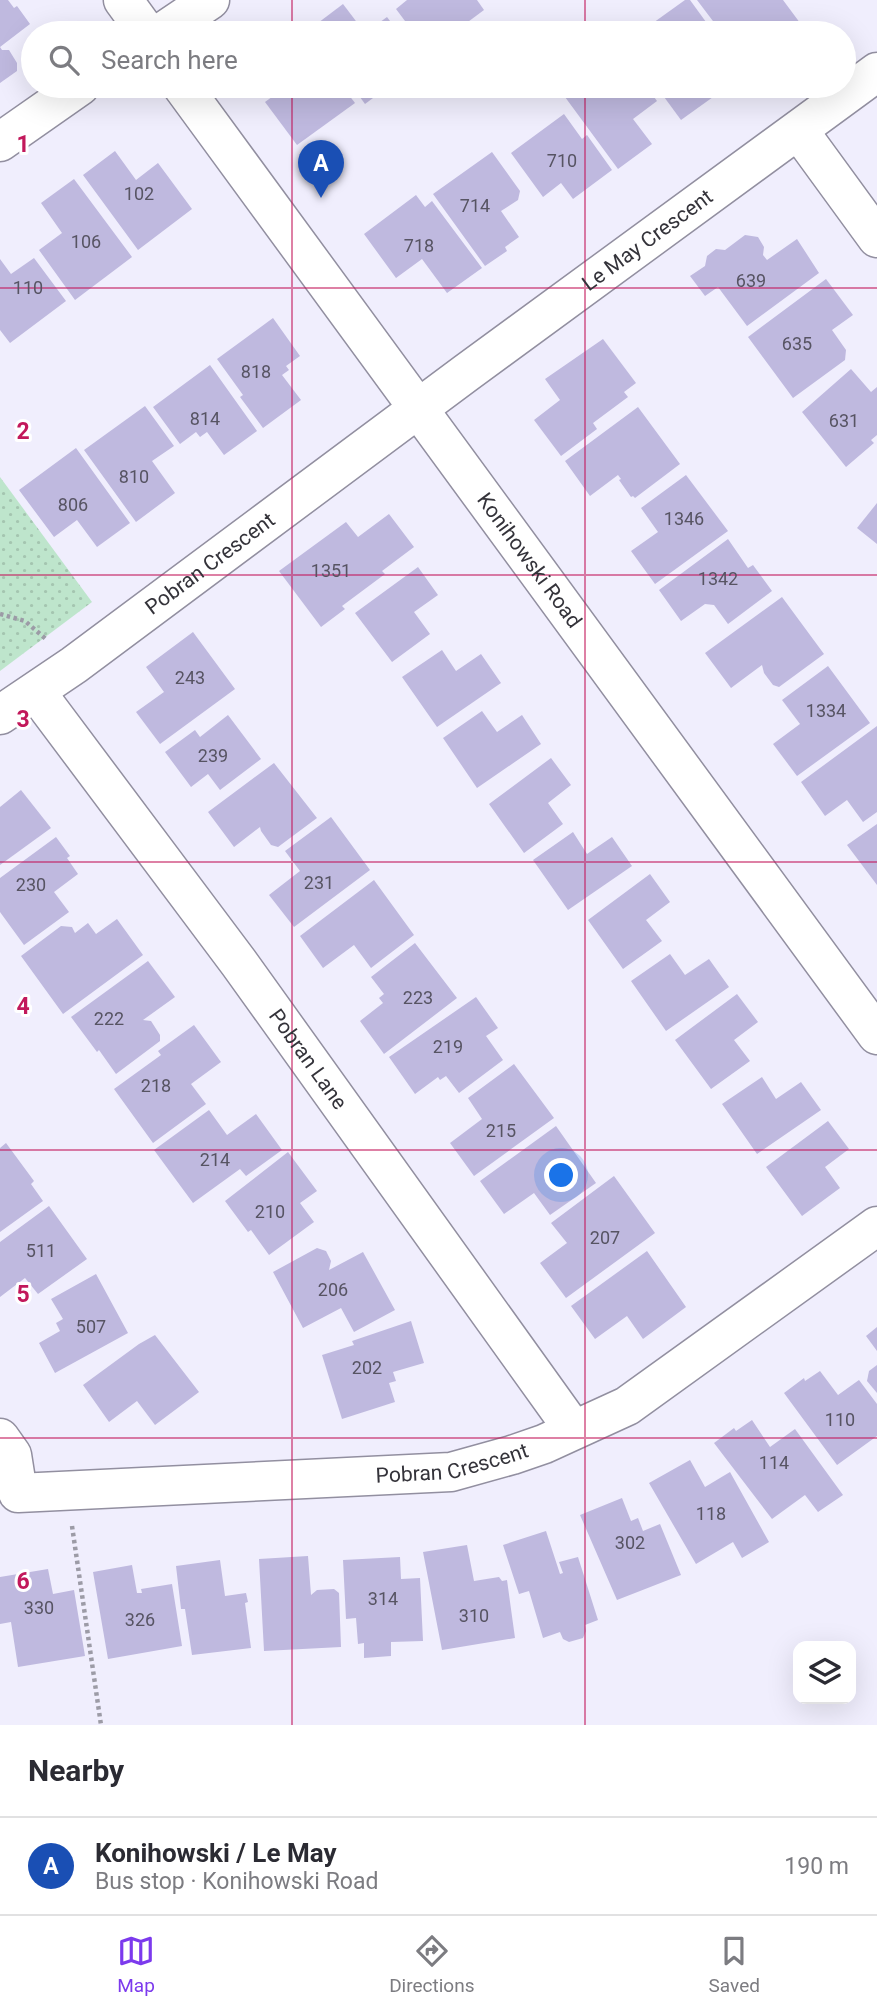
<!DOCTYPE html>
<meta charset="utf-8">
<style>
:root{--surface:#fff;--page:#f2f2f3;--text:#2b2b33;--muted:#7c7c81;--line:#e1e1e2;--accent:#7c3aed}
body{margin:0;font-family:Roboto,sans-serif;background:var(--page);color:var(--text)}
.controls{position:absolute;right:21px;bottom:21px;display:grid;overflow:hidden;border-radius:14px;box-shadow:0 7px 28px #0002}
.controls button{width:63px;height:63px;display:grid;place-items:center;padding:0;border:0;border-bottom:2px solid var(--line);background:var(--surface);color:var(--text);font:35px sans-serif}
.you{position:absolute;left:562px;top:1176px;width:24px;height:24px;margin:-18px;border:5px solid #fff;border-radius:50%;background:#1a73e8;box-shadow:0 0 0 10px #1a73e833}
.badge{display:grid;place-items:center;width:46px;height:46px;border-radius:50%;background:var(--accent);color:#fff;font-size:23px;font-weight:700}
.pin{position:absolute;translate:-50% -58px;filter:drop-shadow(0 2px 4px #0008)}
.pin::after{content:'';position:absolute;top:37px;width:24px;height:21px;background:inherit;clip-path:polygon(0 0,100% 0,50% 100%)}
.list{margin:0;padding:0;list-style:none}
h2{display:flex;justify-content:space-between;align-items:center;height:91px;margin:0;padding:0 28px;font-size:30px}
h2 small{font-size:23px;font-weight:400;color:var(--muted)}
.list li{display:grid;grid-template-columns:46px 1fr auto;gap:21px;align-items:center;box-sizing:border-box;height:98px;padding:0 28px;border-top:2px solid var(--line)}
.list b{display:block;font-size:26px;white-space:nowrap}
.list p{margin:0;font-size:23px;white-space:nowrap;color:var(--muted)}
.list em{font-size:23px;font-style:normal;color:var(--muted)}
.icon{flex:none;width:38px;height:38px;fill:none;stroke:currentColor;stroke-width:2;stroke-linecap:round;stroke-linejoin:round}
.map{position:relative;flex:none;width:877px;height:1725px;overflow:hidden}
.search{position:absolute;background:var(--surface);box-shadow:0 7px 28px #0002;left:21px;right:21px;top:21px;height:77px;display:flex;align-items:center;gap:18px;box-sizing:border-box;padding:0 24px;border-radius:38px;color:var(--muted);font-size:26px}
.sheet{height:189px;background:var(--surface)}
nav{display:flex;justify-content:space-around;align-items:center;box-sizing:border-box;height:98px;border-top:2px solid var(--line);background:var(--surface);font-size:19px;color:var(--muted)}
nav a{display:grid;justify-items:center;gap:4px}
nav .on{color:var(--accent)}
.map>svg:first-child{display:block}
.park{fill:url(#park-dots)}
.building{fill:#bfb9df}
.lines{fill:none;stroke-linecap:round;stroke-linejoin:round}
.minor-casing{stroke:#928fa0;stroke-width:41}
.path{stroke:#9c9ba6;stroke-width:4.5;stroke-dasharray:3.5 3.5;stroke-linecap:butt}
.minor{stroke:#fff;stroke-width:38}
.grid{fill:none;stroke:#c2185b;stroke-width:2;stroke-opacity:0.55}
.labels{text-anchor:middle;stroke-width:6;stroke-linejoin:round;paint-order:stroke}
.number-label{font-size:18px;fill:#575463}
.street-label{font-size:21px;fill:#34333a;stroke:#fff}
.grid-label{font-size:23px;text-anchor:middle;font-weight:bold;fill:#c2185b;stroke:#fff;stroke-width:6;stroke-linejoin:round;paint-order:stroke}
</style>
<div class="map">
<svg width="877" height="1725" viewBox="0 0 877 1725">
<defs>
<pattern id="park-dots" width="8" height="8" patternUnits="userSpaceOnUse" patternTransform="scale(1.75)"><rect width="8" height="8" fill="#bee5cc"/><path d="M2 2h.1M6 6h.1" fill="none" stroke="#a4c5b0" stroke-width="1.8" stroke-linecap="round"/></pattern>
</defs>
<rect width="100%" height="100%" fill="#f0eefd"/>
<polygon class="park" points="0,477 92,602 0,671"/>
<g class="building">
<polygon points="0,0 8,0 14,8 17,6 30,24 0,47 2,50 9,50 17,63 17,71 0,83"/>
<polygon points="407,0 477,0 484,10 453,33 414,33 396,9"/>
<polygon points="685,0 690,0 714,33 639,33"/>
<polygon points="697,0 783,0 806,31 802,33 758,33 757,31 754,33 722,33"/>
<polygon points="343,4 365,33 313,33 310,29"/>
<polygon points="387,17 399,33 365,33"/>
<polygon points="287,86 342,86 355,103 297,145 265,102"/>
<polygon points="352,86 389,86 365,104"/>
<polygon points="580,86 646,86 657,101 633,119 652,144 618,169 565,97"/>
<polygon points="656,86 716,86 720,92 681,120"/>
<polygon points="564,114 582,139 587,135 612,170 573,199 561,183 543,197 511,153"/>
<polygon points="115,151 136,180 158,163 192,209 138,250 83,175"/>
<polygon points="492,152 520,191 518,200 501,211 519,237 505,247 507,251 485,266 433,194"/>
<polygon points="74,179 132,257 75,300 39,250 62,233 41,203"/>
<polygon points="416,195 425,207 432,201 482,268 447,293 422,259 396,278 364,234"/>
<polygon points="745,235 758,237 764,247 763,255 767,260 797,239 819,273 747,326 718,287 705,296 690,276 705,266 707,256 716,249 725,250"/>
<polygon points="34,258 66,301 10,343 0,330 0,259 11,274"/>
<polygon points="826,279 853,315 832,330 846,350 845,360 793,398 748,337"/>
<polygon points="273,318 300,356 286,366 289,370 282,375 301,400 263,428 240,397 243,395 217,359"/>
<polygon points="603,339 636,383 624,392 628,397 593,423 597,429 561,456 534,420 560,400 545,379"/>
<polygon points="210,365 257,431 224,455 207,432 200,437 196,432 180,444 153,407"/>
<polygon points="851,369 871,392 877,387 877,435 871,440 874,443 846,467 802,412"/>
<polygon points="145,406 174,446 152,461 175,493 136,522 84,450"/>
<polygon points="638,407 680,464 635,498 633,496 631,497 619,480 621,479 618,475 590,496 565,461"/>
<polygon points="76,448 130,523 97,547 77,520 54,537 19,490"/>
<polygon points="686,475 728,531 655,584 631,551 658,532 641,508"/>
<polygon points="877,503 877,544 857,528"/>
<polygon points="389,514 414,547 382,571 385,574 342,606 345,609 321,627 279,571 346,522 358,537"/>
<polygon points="728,539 748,568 753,565 772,591 728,624 714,605 705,604 681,621 659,590"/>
<polygon points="418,567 438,595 414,612 430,634 392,662 355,613"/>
<polygon points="782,597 824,654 779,687 773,685 764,673 762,665 731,688 705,653"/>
<polygon points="193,632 235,689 160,744 136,712 164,692 146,667"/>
<polygon points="442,650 456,671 481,654 501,683 437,727 402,677"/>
<polygon points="828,666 870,723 797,776 773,744 800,724 782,700"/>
<polygon points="482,711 497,732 522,715 541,744 477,788 443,738"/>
<polygon points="228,715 261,759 220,790 208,774 191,787 165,752 195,730 200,737"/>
<polygon points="877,726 877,812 863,822 847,800 825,816 801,782"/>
<polygon points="551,758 571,785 548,803 563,824 524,853 489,804"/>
<polygon points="274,763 317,818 278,847 271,845 261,831 260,827 234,847 208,812"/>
<polygon points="21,790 51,828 0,865 0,807"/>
<polygon points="331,817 370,870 294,927 269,895 300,871 285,851"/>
<polygon points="877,824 877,885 847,845"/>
<polygon points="573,832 587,854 612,837 632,866 568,910 533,860"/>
<polygon points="56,837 70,856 67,858 78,874 54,892 69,912 24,945 0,912 0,878"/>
<polygon points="650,874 670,902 646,920 662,941 623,969 588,920"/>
<polygon points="374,880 414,935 371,968 354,945 323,968 300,936"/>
<polygon points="117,919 143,955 63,1014 21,956 61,926 72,927 75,933 88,923 96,934"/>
<polygon points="415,943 457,998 384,1054 360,1021 383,1003 379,998 384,994 371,977"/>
<polygon points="670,954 685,975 709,959 729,987 666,1031 631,981"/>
<polygon points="148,961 175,997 143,1020 151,1021 160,1035 160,1041 116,1074 99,1050 97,1052 71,1017"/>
<polygon points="737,994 758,1022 734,1040 750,1061 711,1089 675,1040"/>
<polygon points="476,997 498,1028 486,1036 503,1060 459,1093 446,1076 440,1080 438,1077 415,1094 389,1057"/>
<polygon points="194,1025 221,1062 191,1084 206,1104 153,1143 114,1089 161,1055 158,1051"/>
<polygon points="514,1064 554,1118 474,1176 450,1143 482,1119 468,1098"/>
<polygon points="762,1077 776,1099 801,1082 821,1110 757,1154 722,1104"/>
<polygon points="209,1110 227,1135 256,1114 282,1150 246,1176 240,1169 193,1203 154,1150"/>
<polygon points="828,1121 849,1149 825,1167 840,1188 802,1216 766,1167"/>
<polygon points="556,1126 596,1183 550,1215 534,1193 504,1214 480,1181"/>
<polygon points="6,1143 34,1181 31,1184 43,1201 0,1232 0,1148"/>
<polygon points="288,1152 317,1191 300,1203 314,1222 269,1255 251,1230 248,1232 225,1201"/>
<polygon points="614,1176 655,1233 566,1298 540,1263 567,1243 551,1223"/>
<polygon points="49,1206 87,1259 38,1294 25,1278 0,1297 0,1242"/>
<polygon points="317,1248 326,1251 331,1261 329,1270 363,1252 395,1310 354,1332 341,1308 303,1328 273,1272"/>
<polygon points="647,1251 686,1307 643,1339 627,1316 595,1339 571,1306"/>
<polygon points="96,1274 128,1333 55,1373 39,1343 60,1331 56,1323 63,1319 51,1299"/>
<polygon points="411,1321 424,1363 393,1372 396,1381 389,1383 395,1402 342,1419 322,1355 354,1345 352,1341"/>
<polygon points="877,1327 877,1351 866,1336"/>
<polygon points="155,1335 199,1392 155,1425 137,1401 109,1422 83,1385 139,1344"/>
<polygon points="877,1365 877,1393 867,1381 869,1371"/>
<polygon points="820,1371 838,1395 859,1380 877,1404 877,1436 837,1465 784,1393 804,1378 805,1381"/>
<polygon points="752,1420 770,1447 795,1429 843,1495 818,1512 805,1495 772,1519 714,1443 734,1428 736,1431"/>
<polygon points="690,1460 705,1487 730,1472 769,1542 742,1558 733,1542 696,1564 649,1483"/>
<polygon points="622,1498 631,1521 638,1518 643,1531 660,1524 681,1575 617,1600 580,1515"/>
<polygon points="546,1531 560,1574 563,1573 559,1562 578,1557 598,1620 585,1625 586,1631 583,1638 569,1642 563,1639 560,1632 543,1638 529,1591 519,1594 503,1545"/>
<polygon points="467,1545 474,1581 499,1577 502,1581 507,1580 515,1638 442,1650 423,1552"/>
<polygon points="308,1556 311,1595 317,1590 334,1589 339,1593 341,1647 264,1651 259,1559"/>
<polygon points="400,1557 401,1579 420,1578 423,1641 391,1642 391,1656 364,1658 364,1643 358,1644 356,1618 346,1619 343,1560"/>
<polygon points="220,1560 225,1596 246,1593 248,1602 245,1603 251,1648 192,1655 185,1609 181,1609 176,1566"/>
<polygon points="132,1565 137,1593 142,1593 141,1589 172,1584 182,1646 108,1659 93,1572"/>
<polygon points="48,1569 53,1594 74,1590 85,1656 18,1667 11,1622 0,1624 0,1577"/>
</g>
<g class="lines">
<g class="minor-casing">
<g id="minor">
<polyline points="123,0 147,33"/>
<polyline points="161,33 210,0"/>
<path id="s1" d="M182,86L877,1035"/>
<polyline points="799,131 877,238"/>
<polyline points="0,142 80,86"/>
<path id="s2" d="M36,692L239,963L573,1429"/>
<path id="s3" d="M0,715L74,665L466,373L877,72"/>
<path id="s4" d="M0,1438L12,1455L18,1493L451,1472L512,1455L544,1444L627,1406L877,1226"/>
</g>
</g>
<g class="path">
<polyline points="0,614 25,621 47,640"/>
<polyline points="72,1526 101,1725"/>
</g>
<use href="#minor" class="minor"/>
</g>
<path class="grid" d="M292,0V33M585,0V33M292,86V1725M585,86V1725M0,288H877M0,575H877M0,862H877M0,1150H877M0,1438H877"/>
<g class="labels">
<g class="number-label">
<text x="562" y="167">710</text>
<text x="139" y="200">102</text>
<text x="475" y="212">714</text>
<text x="86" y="248">106</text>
<text x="419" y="252">718</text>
<text x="751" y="287">639</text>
<text x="28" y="294">110</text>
<text x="797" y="350">635</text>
<text x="256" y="378">818</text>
<text x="205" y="425">814</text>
<text x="844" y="427">631</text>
<text x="134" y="483">810</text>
<text x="73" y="511">806</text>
<text x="684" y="525">1346</text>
<text x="331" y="577">1351</text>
<text x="718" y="585">1342</text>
<text x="190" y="684">243</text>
<text x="826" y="717">1334</text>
<text x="213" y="762">239</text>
<text x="319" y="889">231</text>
<text x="31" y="891">230</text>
<text x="418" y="1004">223</text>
<text x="109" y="1025">222</text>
<text x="448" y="1053">219</text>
<text x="156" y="1092">218</text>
<text x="501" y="1137">215</text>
<text x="215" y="1166">214</text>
<text x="270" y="1218">210</text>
<text x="605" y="1244">207</text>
<text x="41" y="1257">511</text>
<text x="333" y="1296">206</text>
<text x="91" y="1333">507</text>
<text x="367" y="1374">202</text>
<text x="840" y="1426">110</text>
<text x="774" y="1469">114</text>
<text x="711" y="1520">118</text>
<text x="630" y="1549">302</text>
<text x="383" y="1605">314</text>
<text x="39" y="1614">330</text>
<text x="474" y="1622">310</text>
<text x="140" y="1626">326</text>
</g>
<g class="street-label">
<text dy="7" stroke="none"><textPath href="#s3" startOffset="803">Le May Crescent</textPath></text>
<text dy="7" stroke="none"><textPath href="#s1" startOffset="588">Konihowski Road</textPath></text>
<text dy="7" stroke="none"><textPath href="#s3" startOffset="259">Pobran Crescent</textPath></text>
<text dy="7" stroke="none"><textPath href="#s2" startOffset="457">Pobran Lane</textPath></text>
<text dy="7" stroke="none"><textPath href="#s4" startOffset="495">Pobran Crescent</textPath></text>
</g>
</g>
<g class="grid-label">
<text x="23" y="152">1</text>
<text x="23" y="439">2</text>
<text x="23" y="727">3</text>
<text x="23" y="1014">4</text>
<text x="23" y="1302">5</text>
<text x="23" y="1589">6</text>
</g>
</svg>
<div class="controls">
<button><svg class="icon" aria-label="layers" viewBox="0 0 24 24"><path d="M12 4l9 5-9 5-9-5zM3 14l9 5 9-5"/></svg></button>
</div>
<div class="you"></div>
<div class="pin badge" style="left:321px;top:198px;background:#1a4fb4">A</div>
<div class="search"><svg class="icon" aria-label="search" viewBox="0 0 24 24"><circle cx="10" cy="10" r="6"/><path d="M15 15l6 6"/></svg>Search here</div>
</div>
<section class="sheet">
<h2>Nearby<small></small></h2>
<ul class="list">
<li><span class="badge" style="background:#1a4fb4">A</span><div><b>Konihowski / Le May</b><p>Bus stop · Konihowski Road</p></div><em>190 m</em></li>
</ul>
</section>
<nav>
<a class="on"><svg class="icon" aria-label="map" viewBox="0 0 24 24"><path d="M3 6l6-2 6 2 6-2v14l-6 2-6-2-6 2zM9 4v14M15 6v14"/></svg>Map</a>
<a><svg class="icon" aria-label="directions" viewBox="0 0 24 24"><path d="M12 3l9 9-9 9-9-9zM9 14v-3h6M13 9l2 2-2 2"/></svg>Directions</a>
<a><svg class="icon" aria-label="saved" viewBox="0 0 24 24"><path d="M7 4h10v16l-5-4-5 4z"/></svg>Saved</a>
</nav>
